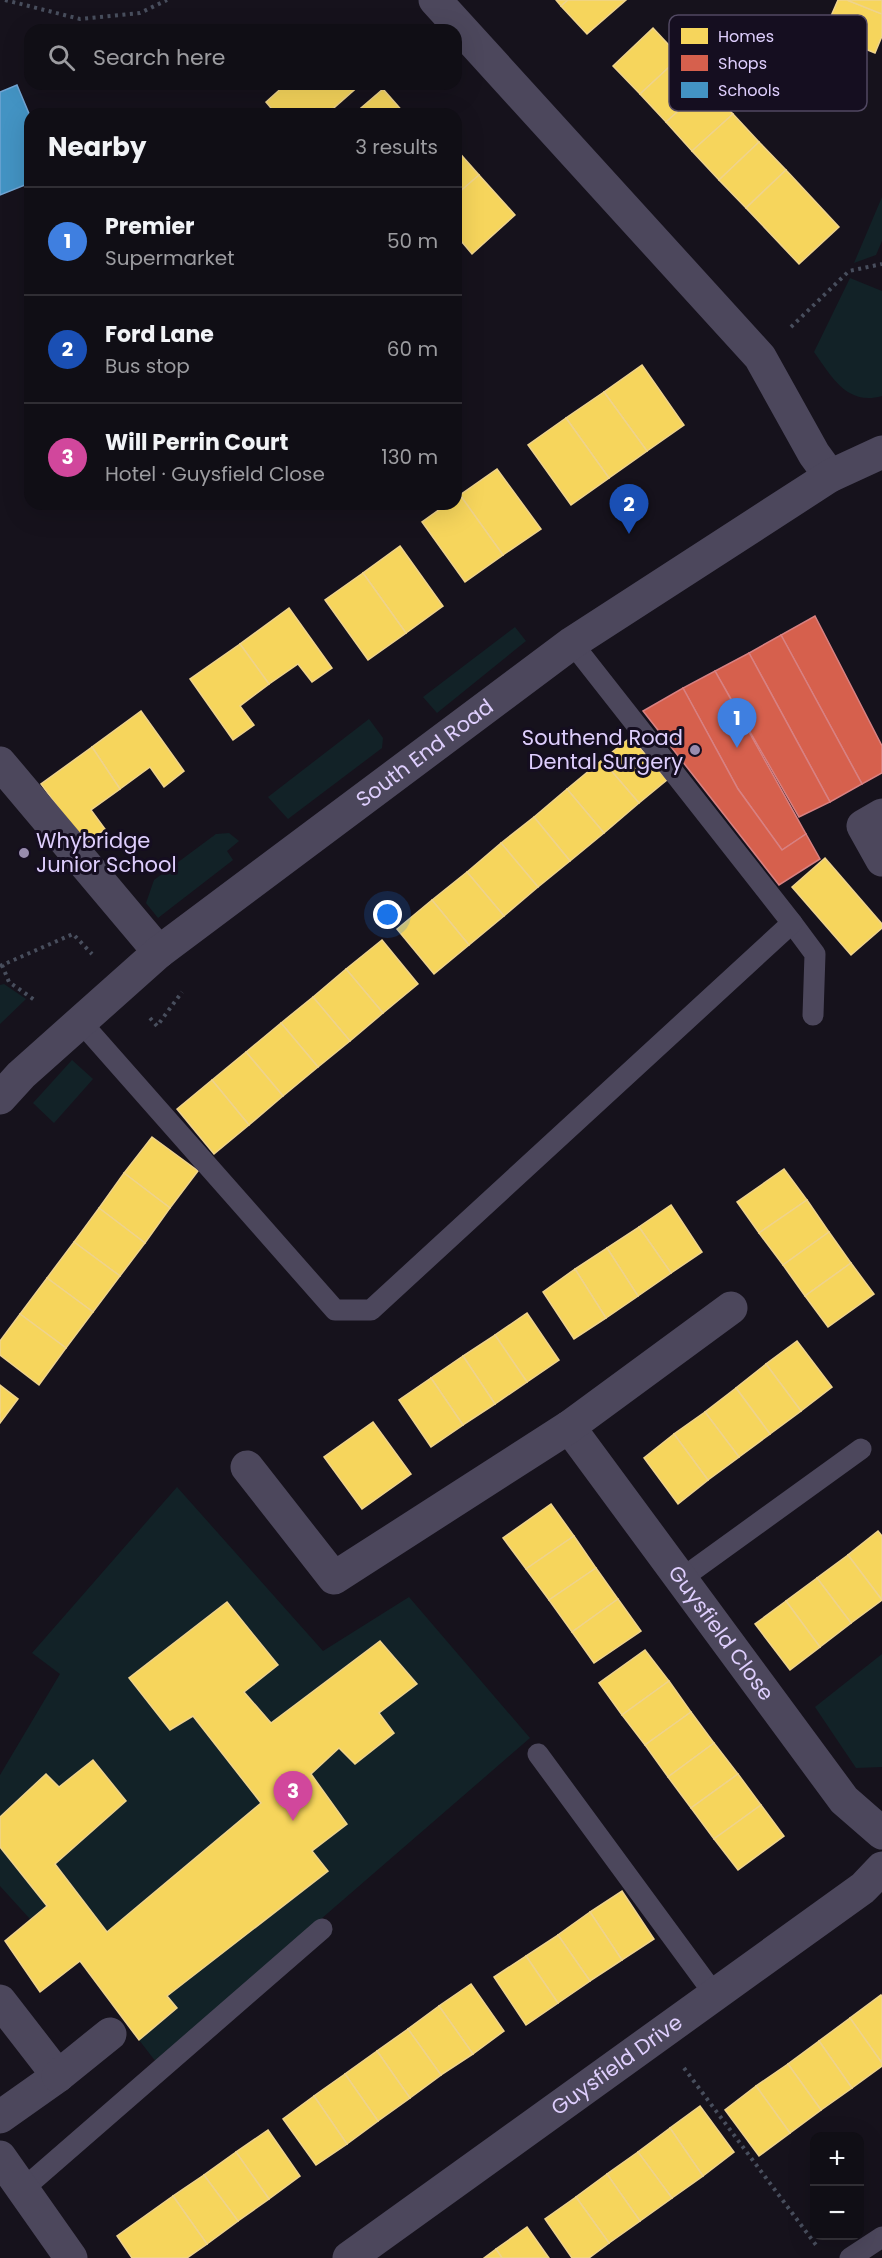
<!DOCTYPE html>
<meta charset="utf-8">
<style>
:root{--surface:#100e15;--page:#19171e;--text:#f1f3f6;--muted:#9c9ca0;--line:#302e34;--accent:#2563eb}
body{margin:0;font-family:Poppins,sans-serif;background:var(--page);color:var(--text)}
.controls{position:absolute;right:18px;bottom:18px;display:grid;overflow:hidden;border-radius:12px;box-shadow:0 6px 24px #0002}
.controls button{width:54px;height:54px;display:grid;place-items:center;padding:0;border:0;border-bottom:2px solid var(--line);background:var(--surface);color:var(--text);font:30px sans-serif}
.you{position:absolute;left:388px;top:915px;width:21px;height:21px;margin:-15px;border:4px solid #fff;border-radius:50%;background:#1a73e8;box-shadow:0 0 0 9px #1a73e833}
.badge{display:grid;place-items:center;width:39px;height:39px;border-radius:50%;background:var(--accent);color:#fff;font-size:20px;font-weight:700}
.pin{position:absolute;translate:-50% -50px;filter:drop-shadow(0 2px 3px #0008)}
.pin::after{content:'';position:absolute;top:32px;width:21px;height:18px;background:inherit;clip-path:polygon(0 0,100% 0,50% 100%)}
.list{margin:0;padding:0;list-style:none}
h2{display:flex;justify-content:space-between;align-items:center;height:78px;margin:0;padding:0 24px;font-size:26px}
h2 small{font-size:20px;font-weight:400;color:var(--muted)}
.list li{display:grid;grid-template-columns:39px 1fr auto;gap:18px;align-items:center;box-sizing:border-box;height:108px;padding:0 24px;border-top:2px solid var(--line)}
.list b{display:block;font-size:22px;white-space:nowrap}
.list p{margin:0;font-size:20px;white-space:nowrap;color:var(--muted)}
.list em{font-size:20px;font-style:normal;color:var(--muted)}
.icon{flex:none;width:33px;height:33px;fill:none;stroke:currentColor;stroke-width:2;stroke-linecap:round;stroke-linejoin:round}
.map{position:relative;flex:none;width:882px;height:2258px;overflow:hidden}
.search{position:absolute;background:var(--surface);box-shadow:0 6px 24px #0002;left:24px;top:24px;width:438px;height:66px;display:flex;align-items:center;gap:15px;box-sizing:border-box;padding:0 21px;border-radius:18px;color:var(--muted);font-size:22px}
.panel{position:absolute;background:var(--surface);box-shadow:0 6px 24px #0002;left:24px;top:108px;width:438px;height:402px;border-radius:18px}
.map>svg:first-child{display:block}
.green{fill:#122227}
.homes{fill:#f6d55c;stroke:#efd38c;stroke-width:1.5}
.shops{fill:#d6604d;stroke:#d88182;stroke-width:1.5}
.schools{fill:#4393c3;stroke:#72a5d4;stroke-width:1.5}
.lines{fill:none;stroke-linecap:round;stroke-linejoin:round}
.path{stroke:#484e5d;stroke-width:4;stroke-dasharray:3 4.5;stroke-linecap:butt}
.service{stroke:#4c475c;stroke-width:21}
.minor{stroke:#4c475c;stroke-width:33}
.tertiary{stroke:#4c475c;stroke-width:33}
.poi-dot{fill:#988cae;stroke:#150e20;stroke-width:2}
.labels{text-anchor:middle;stroke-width:6;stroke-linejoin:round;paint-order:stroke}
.poi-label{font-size:21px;fill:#decefd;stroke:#150e20;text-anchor:end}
.street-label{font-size:21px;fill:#decefd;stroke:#150e20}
.key{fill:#150e20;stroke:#514862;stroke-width:1.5}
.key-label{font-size:16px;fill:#decefd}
</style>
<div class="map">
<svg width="882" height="2258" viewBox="0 0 882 2258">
<rect width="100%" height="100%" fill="#16121c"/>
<g class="green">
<polygon points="882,197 882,241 876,255 854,263"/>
<path d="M850,278L882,291V396C847,406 832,377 814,352Z"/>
<polygon points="515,627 526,641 437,713 423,697"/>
<polygon points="369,719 383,738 382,748 288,819 268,797"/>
<polygon points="229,833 239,841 227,851 233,860 158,918 146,903 154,880 216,834"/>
<polygon points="4,984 26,999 0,1024 0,985"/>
<polygon points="72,1060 93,1079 54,1123 33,1103"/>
<polygon points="177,1487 323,1651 409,1597 530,1738 156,2062 139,2040 177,2009 167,1996 312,1851 347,1824 311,1774 339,1748 355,1764 394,1733 379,1713 416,1684 379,1641 271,1723 244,1692 278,1665 227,1602 129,1677 170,1730 193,1716 261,1803 107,1932 55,1864 126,1801 93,1760 59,1787 45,1775 0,1817 0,1775 60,1674 32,1653"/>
<polygon points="882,1654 882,1767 856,1768 815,1707"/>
<polygon points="0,1847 47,1906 30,1919 0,1886"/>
</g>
<g class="homes">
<polygon points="556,0 568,0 561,6"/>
<polygon points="568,0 626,0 587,34 561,6"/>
<polygon points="838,0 847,0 882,14 882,36 875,53 824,32"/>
<polygon points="847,0 882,0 882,14"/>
<polygon points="653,28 680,57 640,94 613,66"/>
<polygon points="680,57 706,86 666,122 640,94"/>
<polygon points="286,84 361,84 327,114 276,114 266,102"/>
<polygon points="706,86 733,114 692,151 666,122"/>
<polygon points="383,89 405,114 354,114"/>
<polygon points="733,114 759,142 719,180 692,151"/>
<polygon points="759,142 786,170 746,208 719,180"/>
<polygon points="456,149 479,175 456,195"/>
<polygon points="786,170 839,227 799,264 746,208"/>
<polygon points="479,175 515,215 472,254 456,235 456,195"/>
<polygon points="642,365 684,425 647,451 604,392"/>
<polygon points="604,392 647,451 609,478 566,418"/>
<polygon points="566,418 609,478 571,505 528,445"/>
<polygon points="497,469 541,529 503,555 460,495"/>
<polygon points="460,495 503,555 465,582 422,522 447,504 456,504 456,498"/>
<polygon points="400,546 443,606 406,633 363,573"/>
<polygon points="363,573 406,633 368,660 325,600"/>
<polygon points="289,608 332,668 312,682 298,664 269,684 240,644"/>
<polygon points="240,644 269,684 240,706 254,725 233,740 190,679"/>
<polygon points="141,711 184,771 164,787 150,767 120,789 92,747"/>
<polygon points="631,737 667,780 639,803 602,760"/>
<polygon points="92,747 120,789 91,810 105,829 85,844 41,784"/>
<polygon points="602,760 639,803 604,833 567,789"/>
<polygon points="567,789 604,833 570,861 534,817"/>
<polygon points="534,817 570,861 538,887 501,843"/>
<polygon points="501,843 538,887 504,916 467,872"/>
<polygon points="825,858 882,924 882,928 851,955 792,887"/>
<polygon points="467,872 504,916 469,945 432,900"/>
<polygon points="432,900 469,945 434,974 397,929"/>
<polygon points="382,940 418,984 383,1013 346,969"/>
<polygon points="346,969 383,1013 350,1041 313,997"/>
<polygon points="313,997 350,1041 318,1067 281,1023"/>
<polygon points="281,1023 318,1067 283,1096 246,1052"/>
<polygon points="246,1052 283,1096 249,1125 212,1080"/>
<polygon points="212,1080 249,1125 214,1154 177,1109"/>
<polygon points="152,1137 198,1171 170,1208 124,1173"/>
<polygon points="784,1169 807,1200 759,1233 737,1202"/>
<polygon points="124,1173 170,1208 145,1243 99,1208"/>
<polygon points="807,1200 829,1232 783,1265 759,1233"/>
<polygon points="671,1205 702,1252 671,1273 639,1227"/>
<polygon points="99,1208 145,1243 120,1276 74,1242"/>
<polygon points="639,1227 671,1273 638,1296 607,1248"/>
<polygon points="829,1232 851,1263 805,1296 783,1265"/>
<polygon points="74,1242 120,1276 93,1312 47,1278"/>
<polygon points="607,1248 638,1296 606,1318 575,1269"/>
<polygon points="851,1263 874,1294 828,1327 805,1296"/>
<polygon points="575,1269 606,1318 574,1339 543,1292"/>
<polygon points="47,1278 93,1312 66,1348 20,1314"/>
<polygon points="527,1313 559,1360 527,1382 495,1335"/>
<polygon points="20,1314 66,1348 39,1385 0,1355 0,1341"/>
<polygon points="495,1335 527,1382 495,1404 463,1356"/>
<polygon points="797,1341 832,1387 801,1411 766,1364"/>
<polygon points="463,1356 495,1404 463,1425 431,1378"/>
<polygon points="766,1364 801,1411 770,1434 736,1388"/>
<polygon points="431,1378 463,1425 431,1447 399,1400"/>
<polygon points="0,1385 18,1399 0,1423"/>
<polygon points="736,1388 770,1434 739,1457 705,1412"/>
<polygon points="705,1412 739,1457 708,1480 674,1434"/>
<polygon points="373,1422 411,1474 362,1509 324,1457"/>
<polygon points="674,1434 708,1480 678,1504 644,1458"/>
<polygon points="551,1504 574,1536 526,1569 503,1538"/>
<polygon points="878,1531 882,1536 882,1600 848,1555"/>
<polygon points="574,1536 596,1568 549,1600 526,1569"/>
<polygon points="848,1555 882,1600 851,1623 817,1578"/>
<polygon points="596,1568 618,1599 572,1632 549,1600"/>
<polygon points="817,1578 851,1623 820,1647 786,1601"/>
<polygon points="618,1599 641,1631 594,1663 572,1632"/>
<polygon points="786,1601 820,1647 790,1670 755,1624"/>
<polygon points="227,1602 278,1665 244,1692 271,1723 380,1641 417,1684 379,1713 394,1733 355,1764 339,1748 311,1774 347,1824 312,1851 328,1871 167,1996 177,2008 139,2040 80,1961 40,1992 5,1941 47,1906 0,1847 0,1817 46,1774 59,1787 93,1760 126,1801 55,1864 107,1932 261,1803 193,1716 170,1730 129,1678"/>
<polygon points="645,1650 669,1681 622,1715 599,1683"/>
<polygon points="669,1681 691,1712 645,1745 622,1715"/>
<polygon points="691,1712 714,1743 668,1777 645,1745"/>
<polygon points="714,1743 738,1774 691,1808 668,1777"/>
<polygon points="738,1774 761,1805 714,1839 691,1808"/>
<polygon points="761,1805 784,1836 738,1870 714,1839"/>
<polygon points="622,1891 654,1939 622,1960 590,1912"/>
<polygon points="590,1912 622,1960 590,1981 558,1935"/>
<polygon points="558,1935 590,1981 558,2003 526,1956"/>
<polygon points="526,1956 558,2003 526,2025 494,1977"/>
<polygon points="471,1984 504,2031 473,2054 439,2006"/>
<polygon points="881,1995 882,1997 882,2063 850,2018"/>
<polygon points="439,2006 473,2054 441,2075 408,2029"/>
<polygon points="850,2018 882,2063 882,2066 852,2088 819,2041"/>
<polygon points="408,2029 441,2075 410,2098 377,2051"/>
<polygon points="819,2041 852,2088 821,2110 788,2064"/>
<polygon points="377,2051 410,2098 378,2121 345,2074"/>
<polygon points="788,2064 821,2110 790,2133 756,2086"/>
<polygon points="345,2074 378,2121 347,2144 314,2096"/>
<polygon points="756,2086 790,2133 759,2156 725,2110"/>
<polygon points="314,2096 347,2144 316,2165 283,2119"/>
<polygon points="700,2106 734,2152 703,2176 670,2128"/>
<polygon points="670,2128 703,2176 672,2198 638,2152"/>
<polygon points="268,2130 300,2176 269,2199 236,2152"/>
<polygon points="236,2152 269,2199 238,2221 204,2175"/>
<polygon points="638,2152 672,2198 640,2221 607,2174"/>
<polygon points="607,2174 640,2221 609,2243 576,2197"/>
<polygon points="204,2175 238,2221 207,2244 173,2196"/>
<polygon points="173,2196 207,2244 187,2258 132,2258 117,2236"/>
<polygon points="576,2197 609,2243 589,2258 572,2258 545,2219"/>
<polygon points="527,2227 549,2258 502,2258 496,2249"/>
<polygon points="496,2249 502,2258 484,2258"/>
</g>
<g class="shops">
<polygon points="815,616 882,746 882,773 862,784 781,635"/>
<polygon points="781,635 862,784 830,802 749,653"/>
<polygon points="749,653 830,802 799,817 715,671"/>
<polygon points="715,671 806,834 782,850 738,789 683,688"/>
<polygon points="683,688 738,789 782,850 806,834 820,859 779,885 643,711"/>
</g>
<polygon class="schools" points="17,85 30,116 30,183 0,195 0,92"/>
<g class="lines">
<g class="path">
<polyline points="5,0 80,19 140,13 167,0"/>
<polyline points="791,327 849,271 882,264"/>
<polyline points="2,965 9,982 36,1001"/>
<polyline points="0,966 73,934 92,954"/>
<polyline points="150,1018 157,1026 182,992"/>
<polyline points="684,2068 816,2245"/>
</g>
<g class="service">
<polyline points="792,923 815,954 813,1015"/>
<polyline points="80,1021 335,1310 371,1310 792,923 572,643"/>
<polyline points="681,1579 861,1449"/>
<polyline points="538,1754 715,1995"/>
<polyline points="23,2189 322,1929"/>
<polyline points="850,2258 882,2237"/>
</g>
<g class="minor">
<polyline points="435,0 760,357 814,454 830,476"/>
<polyline points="0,763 159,952"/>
<polyline points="882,815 863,826 882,860"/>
<path id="s1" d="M569,1427L844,1800L882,1833"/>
<polyline points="247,1467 334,1578 569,1427 731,1308"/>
<polyline points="0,2001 58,2076 0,2117"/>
<polyline points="58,2076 110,2034"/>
<polyline points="0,2157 71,2258"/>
<path id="s2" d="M349,2258L863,1888L882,1868"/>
</g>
<path class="tertiary" id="s3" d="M0,1098L21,1075L159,952L572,643L830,476L882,452"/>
</g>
<g class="poi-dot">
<circle cx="695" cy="750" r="6"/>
<circle cx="24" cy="853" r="6"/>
</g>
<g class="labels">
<g class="poi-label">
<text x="683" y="745">Southend Road<tspan x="683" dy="24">Dental Surgery</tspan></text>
<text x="36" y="848" text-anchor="start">Whybridge<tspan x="36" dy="24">Junior School</tspan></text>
</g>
<g class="street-label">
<text dy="7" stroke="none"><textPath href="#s3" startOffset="548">South End Road</textPath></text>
<text dy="7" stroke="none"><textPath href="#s1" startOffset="256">Guysfield Close</textPath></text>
<text dy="7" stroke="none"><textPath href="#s2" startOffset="330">Guysfield Drive</textPath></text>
</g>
</g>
<rect x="669" y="15" width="198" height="96" rx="9" class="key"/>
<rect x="681" y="28" width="27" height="16" fill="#f6d55c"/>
<rect x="681" y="55" width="27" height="16" fill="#d6604d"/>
<rect x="681" y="82" width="27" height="16" fill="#4393c3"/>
<g class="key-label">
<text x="718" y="42">Homes</text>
<text x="718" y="69">Shops</text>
<text x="718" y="96">Schools</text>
</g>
</svg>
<div class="controls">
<button>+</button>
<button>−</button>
</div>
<div class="you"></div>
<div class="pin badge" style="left:737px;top:748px;background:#3f7fe0">1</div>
<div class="pin badge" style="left:629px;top:534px;background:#1a4fb4">2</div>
<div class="pin badge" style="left:293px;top:1821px;background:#d1479c">3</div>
<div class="search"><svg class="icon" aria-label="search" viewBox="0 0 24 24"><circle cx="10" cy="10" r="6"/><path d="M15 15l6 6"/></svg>Search here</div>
<section class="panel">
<h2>Nearby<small>3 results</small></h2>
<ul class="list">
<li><span class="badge" style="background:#3f7fe0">1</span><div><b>Premier</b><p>Supermarket</p></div><em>50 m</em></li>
<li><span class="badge" style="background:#1a4fb4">2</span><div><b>Ford Lane</b><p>Bus stop</p></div><em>60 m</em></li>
<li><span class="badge" style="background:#d1479c">3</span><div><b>Will Perrin Court</b><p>Hotel · Guysfield Close</p></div><em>130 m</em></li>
</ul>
</section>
</div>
